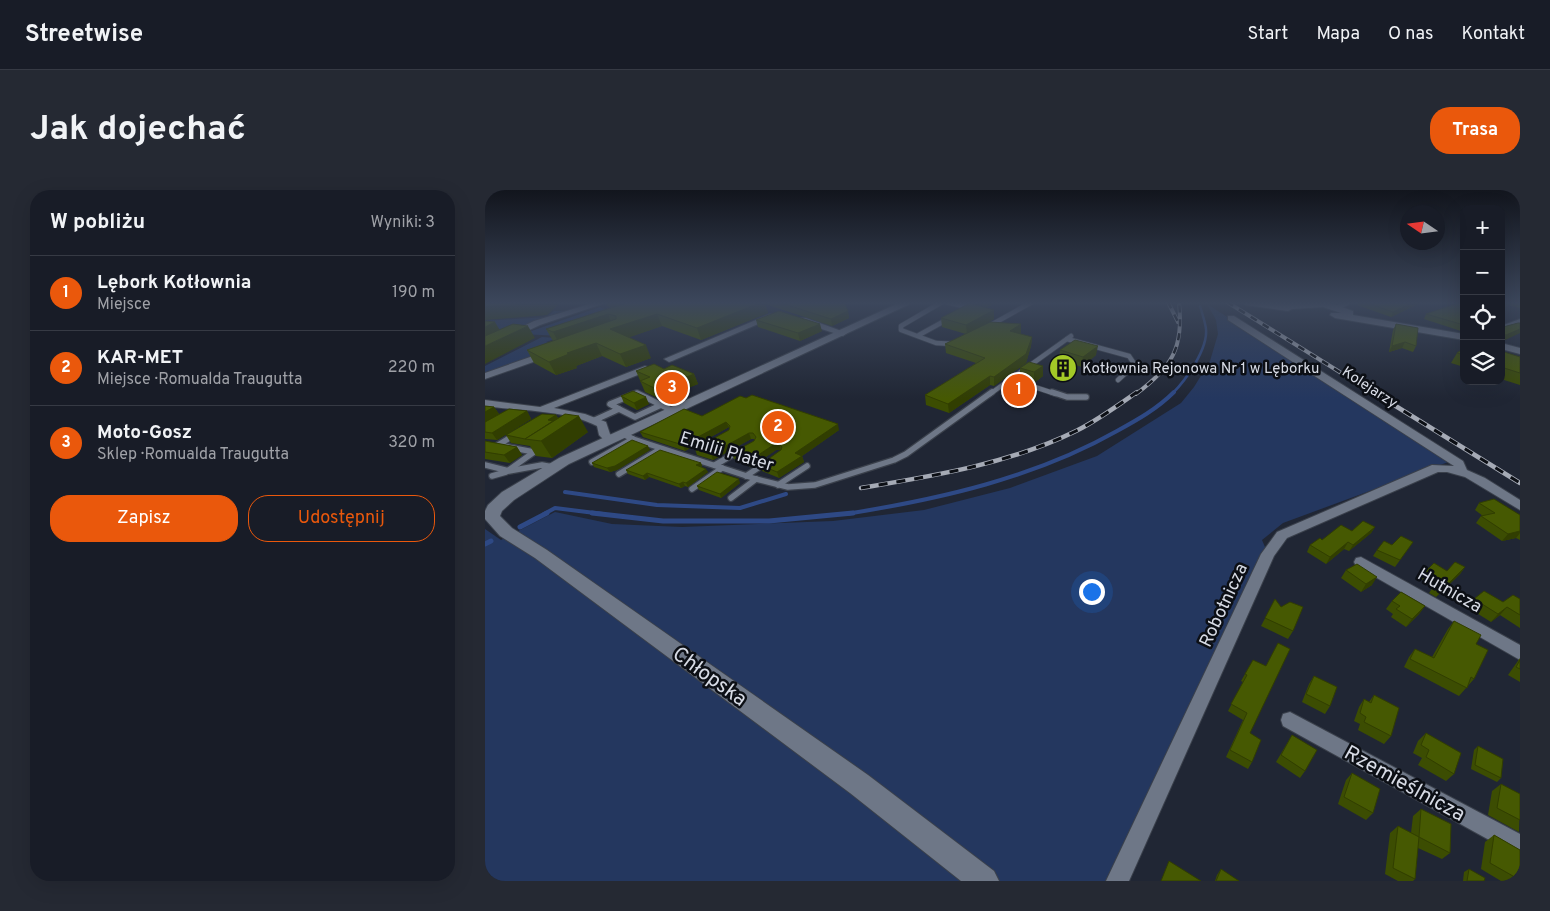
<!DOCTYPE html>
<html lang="pl">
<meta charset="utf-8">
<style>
:root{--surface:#181c27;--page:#252933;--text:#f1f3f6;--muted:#9fa1a7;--line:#363a44;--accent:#ea580c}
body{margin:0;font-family:Overpass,sans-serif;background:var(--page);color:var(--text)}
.controls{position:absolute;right:15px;top:15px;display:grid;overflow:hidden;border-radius:10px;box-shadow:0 5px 20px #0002}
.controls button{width:45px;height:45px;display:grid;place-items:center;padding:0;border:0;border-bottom:1px solid var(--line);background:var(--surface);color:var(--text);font:25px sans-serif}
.compass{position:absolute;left:915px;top:15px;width:45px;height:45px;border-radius:50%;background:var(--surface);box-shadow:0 5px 20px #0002;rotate:283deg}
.you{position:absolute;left:606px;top:401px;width:18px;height:18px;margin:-12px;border:4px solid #fff;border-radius:50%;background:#1a73e8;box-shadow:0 0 0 8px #1a73e833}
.badge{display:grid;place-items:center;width:32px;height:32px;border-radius:50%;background:var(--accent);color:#fff;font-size:16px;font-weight:700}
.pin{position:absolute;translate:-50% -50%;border:2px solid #fff;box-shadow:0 1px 5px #0006}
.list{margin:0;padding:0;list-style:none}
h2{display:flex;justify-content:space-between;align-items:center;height:65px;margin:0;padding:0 20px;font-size:21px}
h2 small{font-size:16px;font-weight:400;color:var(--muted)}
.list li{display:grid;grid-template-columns:32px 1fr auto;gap:15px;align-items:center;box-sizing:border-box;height:75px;padding:0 20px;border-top:1px solid var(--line)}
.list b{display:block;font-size:19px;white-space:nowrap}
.list p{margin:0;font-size:16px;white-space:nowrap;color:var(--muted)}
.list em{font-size:16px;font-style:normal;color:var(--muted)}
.actions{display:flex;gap:10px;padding:15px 20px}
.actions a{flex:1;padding:11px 0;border:1px solid var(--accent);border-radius:20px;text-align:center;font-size:18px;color:var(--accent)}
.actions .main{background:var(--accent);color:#fff}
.icon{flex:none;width:28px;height:28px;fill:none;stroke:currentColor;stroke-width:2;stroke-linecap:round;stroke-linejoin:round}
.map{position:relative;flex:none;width:1035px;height:691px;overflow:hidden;border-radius:20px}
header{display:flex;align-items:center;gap:30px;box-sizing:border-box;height:70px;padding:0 25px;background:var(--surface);border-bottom:1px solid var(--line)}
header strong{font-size:24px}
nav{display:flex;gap:28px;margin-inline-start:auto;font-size:18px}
.intro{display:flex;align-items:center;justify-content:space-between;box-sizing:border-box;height:120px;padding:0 30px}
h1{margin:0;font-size:35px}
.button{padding:12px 22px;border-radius:20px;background:var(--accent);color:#fff;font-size:18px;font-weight:700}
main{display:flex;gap:30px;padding:0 30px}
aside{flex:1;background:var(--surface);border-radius:20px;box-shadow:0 5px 20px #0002}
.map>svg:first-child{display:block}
.green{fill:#24375f}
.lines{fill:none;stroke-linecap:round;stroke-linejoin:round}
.stream-far2{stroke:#2e4985;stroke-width:2.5}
.stream-far1{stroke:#2e4985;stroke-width:4}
.stream{stroke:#2e4985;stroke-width:5}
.service-far1-casing{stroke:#3a404b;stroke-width:6}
.service-casing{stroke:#3a404b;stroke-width:8}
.minor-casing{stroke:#3a404b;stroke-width:2}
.tertiary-casing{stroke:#3a404b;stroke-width:2}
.service-far1{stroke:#6e7787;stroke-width:4.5}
.service{stroke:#6e7787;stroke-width:5.5}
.minor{fill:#6e7787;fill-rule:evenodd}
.tertiary{fill:#6e7787;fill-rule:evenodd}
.rail-far1-casing{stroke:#a5aab5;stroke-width:4}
.rail-casing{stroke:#a5aab5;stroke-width:4.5}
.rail-far1{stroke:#0c0f15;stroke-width:2.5;stroke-dasharray:7;stroke-linecap:butt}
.rail{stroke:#0c0f15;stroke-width:3;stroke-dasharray:9;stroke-linecap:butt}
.wall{fill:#3c4d02}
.shaded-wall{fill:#313e01}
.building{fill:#465902;stroke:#313e01}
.labels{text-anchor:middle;stroke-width:5;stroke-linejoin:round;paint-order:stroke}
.far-poi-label{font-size:15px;fill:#d7dbe5;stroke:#0c0f15;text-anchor:start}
.far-street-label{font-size:15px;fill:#d7dbe5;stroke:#0c0f15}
.street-label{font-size:18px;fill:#d7dbe5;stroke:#0c0f15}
.near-street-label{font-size:21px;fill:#d7dbe5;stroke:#0c0f15}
</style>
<header>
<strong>Streetwise</strong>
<nav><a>Start</a><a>Mapa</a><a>O nas</a><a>Kontakt</a></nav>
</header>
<div class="intro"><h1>Jak dojechać</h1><a class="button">Trasa</a></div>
<main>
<aside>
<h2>W pobliżu<small>Wyniki: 3</small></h2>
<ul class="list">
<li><span class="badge">1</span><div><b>Lębork Kotłownia</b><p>Miejsce</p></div><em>190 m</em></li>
<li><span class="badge">2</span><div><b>KAR-MET</b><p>Miejsce · Romualda Traugutta</p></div><em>220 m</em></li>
<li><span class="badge">3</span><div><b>Moto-Gosz</b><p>Sklep · Romualda Traugutta</p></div><em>320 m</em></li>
</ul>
<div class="actions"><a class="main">Zapisz</a><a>Udostępnij</a></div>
</aside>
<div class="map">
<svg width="1035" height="691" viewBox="0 0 1035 691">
<rect width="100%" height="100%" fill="#202634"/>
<g class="green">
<polygon points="722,114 966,271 798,333 777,350 783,364 632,691 0,691 0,339 16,350 70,322 127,334 197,337 348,331 439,320 525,298 612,266 696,213 709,197 725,171 733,144 731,130"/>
<polygon points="115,117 136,126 75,146 38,144"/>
<polygon points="69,121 79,121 29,139 0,140 0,131 61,127"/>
<polygon points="57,147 72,148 61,152 63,153 49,167 0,184 0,176"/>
</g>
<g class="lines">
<path class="stream-far2" d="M687,204C701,190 723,159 721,139C720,131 717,123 715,116"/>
<g class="stream-far1">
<polyline points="80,302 172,315 255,318 301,304"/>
<polyline points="59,324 70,318 118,324"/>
<path d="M361,324C455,309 549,288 632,241C652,230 672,219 689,202"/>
</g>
<g class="stream">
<polyline points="107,323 178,331 284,331 368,323"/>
<polyline points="35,337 62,323"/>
<polyline points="0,354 6,351"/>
</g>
<g class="service-far1-casing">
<g id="service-far1">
<polyline points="457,112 416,136 416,140 451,153 470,154"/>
<polyline points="462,112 486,118"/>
<polyline points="504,136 547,112"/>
<polyline points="434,145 463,129"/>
<polyline points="582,149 644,166 648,172 646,178 633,190"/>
<polyline points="525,189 571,204"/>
<polyline points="151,204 153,204"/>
<polyline points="505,204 586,146"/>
</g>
</g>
<g class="service-casing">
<g id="service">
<polyline points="567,202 582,207 601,207"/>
<polyline points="134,219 125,214 152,203 176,215"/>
<polyline points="110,230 134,219 150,227 176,215 188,221"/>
<polyline points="31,244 13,255 49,262 55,258"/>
<polyline points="138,244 148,249 271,289 303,297 330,295 409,270 421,264 507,202"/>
<polyline points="107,272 148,249"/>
<polyline points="0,275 24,281 57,275 68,277"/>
<polyline points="230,275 254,261"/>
<polyline points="134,284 175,259"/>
<polyline points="7,286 21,282 49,262"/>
<polyline points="261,286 282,272"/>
<polyline points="293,295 322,276"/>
<polyline points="207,299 237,278"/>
<polyline points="246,308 271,289"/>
</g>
</g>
<g class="minor-casing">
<g id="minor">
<polygon points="111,112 123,112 55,135 0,161 0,155 49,131"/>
<polygon points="858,112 868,112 855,119 848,117"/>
<polygon points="285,124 292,126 187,171 184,172 179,169"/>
<polygon points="743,126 749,126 978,271 982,280 1000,288 1035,310 1035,320 980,287 962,282 953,282 802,348 789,366 644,691 621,691 776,364 792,342 947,275 969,276 743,130"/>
<polygon points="315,128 321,128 362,143 358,146 315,132"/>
<polygon points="1035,129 1035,134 1016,141 1016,136"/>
<polygon points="65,160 69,163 68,165 0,189 0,183"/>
<path d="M160,176L163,177V181L69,218L100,224L121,232L125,244L131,250L129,252H121L114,245L112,236C81,220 34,221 0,216V210L55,217Z"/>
<polygon points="876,367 1035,455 1035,470 871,376 869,372 871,368"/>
<polygon points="805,522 1035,644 1035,667 798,536 796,530 798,524"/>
</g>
</g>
<g class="tertiary-casing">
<g id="tertiary">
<polygon points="416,112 429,112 84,274 29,310 17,321 15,326 27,338 62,360 383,585 509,681 514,691 476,691 365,603 50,368 15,346 0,329 0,321 3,315 17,302 74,268"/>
<polygon points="756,112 843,112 868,121 868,125 979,144 979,150 850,128 845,125 846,123 856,123 838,117 807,119 803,121 761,115"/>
<polygon points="1016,153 1035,158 1035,164 1016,159"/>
</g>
</g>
<use href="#service-far1" class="service-far1"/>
<use href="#service" class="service"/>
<use href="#minor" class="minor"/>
<use href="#tertiary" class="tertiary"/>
<g class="rail-far1-casing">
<g id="rail-far1">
<polyline points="683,112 693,132"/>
<polyline points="742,112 890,204"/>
<path d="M651,204C687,177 699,158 694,112"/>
</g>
</g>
<g class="rail-casing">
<g id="rail">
<polyline points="888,202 1035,293"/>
<path d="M376,298C448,286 524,274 591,241C613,230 632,216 652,202"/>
</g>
</g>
<use href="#rail-far1" class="rail-far1"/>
<use href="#rail" class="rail"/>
</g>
<g class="wall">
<polygon points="120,112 353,112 363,121 364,128 347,136 280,114 283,123 216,150 177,136 144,147 166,168 141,177 117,166 91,176 92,178 71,185 49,173 42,160 68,151 61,139 127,117 122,116"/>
<polygon points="484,112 512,112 502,117"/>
<polygon points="874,112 937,112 906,127 872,115"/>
<polygon points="979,112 979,142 939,129 941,124"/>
<polygon points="1016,112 1035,112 1035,118 1021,114 1017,128 1018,137 1033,133 1018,151 1016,150"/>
<polygon points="509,120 509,129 493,138 536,134 536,143 534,144 547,147 546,156 541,173 509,196 505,195 464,223 441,215 440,205 491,173 461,163 460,154 481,144 457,137 456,128"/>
<polygon points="271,130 337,141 315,151 273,137"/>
<polygon points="911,134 931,156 928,162 917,158 904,162 908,140"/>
<polygon points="979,158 979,177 966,173 972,163"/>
<polygon points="575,160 611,165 597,177 574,170"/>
<polygon points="1016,161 1035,167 1035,195 1016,189"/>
<polygon points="558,176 558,186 549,193 535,188 535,178"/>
<polygon points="179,179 209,184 213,194 175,209 160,202 151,181"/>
<polygon points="541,195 541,198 533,204 518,200 518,196"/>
<polygon points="136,206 164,214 152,220 139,213"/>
<polygon points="0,216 9,217 14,224 42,221 46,229 12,250 0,249"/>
<polygon points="71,225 73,228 103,242 67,268 51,266 45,256 26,253 21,245"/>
<polygon points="217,226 354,240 317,266 319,272 294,288 277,281 275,275 296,260 291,260 266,277 249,269 247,263 269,251 270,249 266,249 228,270 212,265 210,259 244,240 244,237 200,261 158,247 155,242"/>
<polygon points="0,251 32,257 37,265 25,273 0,269"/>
<polygon points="165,260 132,280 125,282 109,277 107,273"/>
<polygon points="216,273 217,276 216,277 223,282 203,297 200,296 196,298 164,287 160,290 143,284 141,280"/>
<polygon points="255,293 236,308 214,300 212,296"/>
<polygon points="994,313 1035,325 1035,350 1031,348 1017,351 991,333 996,326 998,326 990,320"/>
<polygon points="890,337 886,343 864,361 859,359 841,374 822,362 825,355 837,350 867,341"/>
<polygon points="928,352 910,377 888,366 892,360 907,355"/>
<polygon points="980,377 975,384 951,407 944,403 949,396 935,388 940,382 962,381"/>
<polygon points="861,380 887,395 876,402 856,388"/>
<polygon points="790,409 796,417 808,441 803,449 776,436"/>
<polygon points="989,409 1018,412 1035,409 1035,438 1015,425 1006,432 982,417"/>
<polygon points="907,411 940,416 934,424 921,437 906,427 908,424 901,419"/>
<polygon points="969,431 991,454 989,489 974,506 919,477 924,467 930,459 947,467 963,439"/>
<polygon points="1035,468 1035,492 1023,485"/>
<polygon points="768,470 765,543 767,572 763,579 741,567 758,530 743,521 758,492 756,491"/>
<polygon points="829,486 845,516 840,524 817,512 824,494"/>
<polygon points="889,505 906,546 899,554 873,540 875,534 869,531 874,517 879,509 884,512"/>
<polygon points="941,543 969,584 961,591 933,575 937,568 928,563 933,551"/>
<polygon points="807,545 820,581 815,588 791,572"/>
<polygon points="993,556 1016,588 1012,592 986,579 989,560"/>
<polygon points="867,583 888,623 881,630 853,614 861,590"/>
<polygon points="1016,594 1035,604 1034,642 1003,625 1007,601"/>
<polygon points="936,619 965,663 957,669 933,658 930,689 928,691 913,691 900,684 905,643 913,636 926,643 928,626"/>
<polygon points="1009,645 1035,660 1035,691 1016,691 996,679 1000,652"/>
<polygon points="736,679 754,691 730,691 732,685"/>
<polygon points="984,679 999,691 978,691 979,682"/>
</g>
<g class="shaded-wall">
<polygon points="57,112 76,112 62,125 0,130 0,117"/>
<polygon points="277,112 280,112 283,123 216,150 212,138"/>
<polygon points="502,112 512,112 502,117"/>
<polygon points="929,112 937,112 906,127 908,122"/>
<polygon points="509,120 509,129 482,144 481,135"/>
<polygon points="363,121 364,128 347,136 346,129"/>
<polygon points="123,124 128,136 75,155 68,142"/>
<polygon points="172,124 177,136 131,152 125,139"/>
<polygon points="10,132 17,144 0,153 0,137"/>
<polygon points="335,134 337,141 315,151 313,143"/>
<polygon points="536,134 536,143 525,150 525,141"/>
<polygon points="43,136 50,148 0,174 0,156"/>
<polygon points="1035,139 1035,143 1018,151 1021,145"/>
<polygon points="547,147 546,156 541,173 509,196 509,187"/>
<polygon points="920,152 917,158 904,162 907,156"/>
<polygon points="111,153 117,166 91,176 92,178 71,185 64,172 82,163"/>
<polygon points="161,155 166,168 141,177 135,164"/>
<polygon points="613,156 611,165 597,177 598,167"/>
<polygon points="558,176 558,186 549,193 549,182"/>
<polygon points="209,184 213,194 175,209 171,199"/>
<polygon points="505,186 505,195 464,223 463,214"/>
<polygon points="541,195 541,198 533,204 533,201"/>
<polygon points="161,207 164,214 152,220 149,213"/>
<polygon points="9,217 14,224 0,233 0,222"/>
<polygon points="42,221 46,229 12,250 7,243"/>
<polygon points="71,225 75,233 94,226 103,242 67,268 56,251 63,230"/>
<polygon points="241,232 244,237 200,261 198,255"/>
<polygon points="353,234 354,240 317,266 319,272 294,288 292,282 310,263"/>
<polygon points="264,243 266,249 228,270 226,264"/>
<polygon points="290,254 294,254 296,260 291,260 266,277 264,271"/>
<polygon points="163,256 165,260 132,280 125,282 122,278"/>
<polygon points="32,257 37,265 25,273 19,265"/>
<polygon points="216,273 217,276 213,279 211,275"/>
<polygon points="221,279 223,282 203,297 201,293"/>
<polygon points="162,283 164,287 160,290 158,286"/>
<polygon points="254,289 255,293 236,308 235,304"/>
<polygon points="198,292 200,296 196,298 194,294"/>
<polygon points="890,337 886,343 864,361 868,355"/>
<polygon points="1035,341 1035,343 1031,348 1017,351 1023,344"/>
<polygon points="863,352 859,359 841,374 845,367"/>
<polygon points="980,377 975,384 951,407 957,400"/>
<polygon points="892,387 887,395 876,402 881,394"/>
<polygon points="940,416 934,424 921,437 927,429"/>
<polygon points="1022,417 1015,425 1006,432 1013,424"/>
</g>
<g class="building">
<polygon points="0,112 57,112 56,113 0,117"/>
<polygon points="138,112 277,112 212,138 172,124 125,139 161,155 135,164 111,153 82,163 84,164 64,172 42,160 131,129 131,126 123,124 68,142 61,139 141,113"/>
<polygon points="293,112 353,112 360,114 363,121 346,129"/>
<polygon points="880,112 929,112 908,122"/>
<polygon points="976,112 979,112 979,135 941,124"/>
<polygon points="1016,112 1022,112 1017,128 1020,129 1017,131 1018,137 1033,133 1035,133 1035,139 1021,145 1016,144"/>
<polygon points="485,113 509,120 481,135 456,128"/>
<polygon points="294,121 335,134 313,143 271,130"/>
<polygon points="0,131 10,132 0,137"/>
<polygon points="505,132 536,134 525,141 547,147 541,164 509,187 505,186 463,214 440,205 500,168 460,154"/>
<polygon points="28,134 43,136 0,156 0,146"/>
<polygon points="911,134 933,138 931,156 920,152 907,156"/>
<polygon points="590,150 613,156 598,167 575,160"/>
<polygon points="979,158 979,165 972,163"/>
<polygon points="1016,161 1035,167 1035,183 1016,177"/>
<polygon points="544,172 558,176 549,182 535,178"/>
<polygon points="169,174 179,179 187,175 209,184 171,199 155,191 165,187 151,181"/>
<polygon points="526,190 541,195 533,201 518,196"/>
<polygon points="148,201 161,207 149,213 136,206"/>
<polygon points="267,205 353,234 310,263 317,266 292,282 275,275 296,260 297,257 294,254 290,254 264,271 247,263 269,251 271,247 268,243 264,243 226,264 210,259 244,240 245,236 241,232 198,255 155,242 199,219 217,226 255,206 261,208"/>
<polygon points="0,216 9,217 0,222"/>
<polygon points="24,219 42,221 7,243 0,242 0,232"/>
<polygon points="57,224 71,225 63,230 68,231 40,249 21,245"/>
<polygon points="80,224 94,226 56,251 40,249"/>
<polygon points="147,250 163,256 130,276 122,278 107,273"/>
<polygon points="0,251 32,257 19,265 0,262"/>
<polygon points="175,260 216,273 211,275 221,279 201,293 198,292 194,294 162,283 158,286 141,280"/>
<polygon points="232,282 254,289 235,304 212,296"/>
<polygon points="1009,309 1035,325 1035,341 1023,344 996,326 1010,323 994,313"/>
<polygon points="878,331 890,337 868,355 863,352 845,367 825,355 835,348 837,350 856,335 867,341"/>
<polygon points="916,346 928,352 915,370 892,360 899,351 907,355"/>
<polygon points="970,372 980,377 957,400 949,396 954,390 940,382 949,373 962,381"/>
<polygon points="872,374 892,387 881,394 861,380"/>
<polygon points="999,401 1018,412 1028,405 1035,409 1035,425 1022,417 1013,424 989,409"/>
<polygon points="916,402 940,416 927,429 911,419 915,416 907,411"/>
<polygon points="790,409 796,417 805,412 818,417 808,441 780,428"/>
<polygon points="969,431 996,445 991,454 1003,460 989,489 986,487 982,498 925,469 930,459 949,468"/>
<polygon points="793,453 805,459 765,543 776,550 767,572 745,560 762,523 746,514 762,485 760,484 768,470 781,476"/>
<polygon points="1035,470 1035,479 1031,477"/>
<polygon points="829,486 852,497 845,516 821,504"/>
<polygon points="889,505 914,518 906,546 879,532 881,527 875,523 879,509 886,513"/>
<polygon points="941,543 976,563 969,584 941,567 944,560 936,555"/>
<polygon points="807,545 832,560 820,581 796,565"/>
<polygon points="993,556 1018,569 1016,588 990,575"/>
<polygon points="867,583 895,599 888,623 859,607"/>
<polygon points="1016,594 1035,604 1035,630 1012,618"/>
<polygon points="936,619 966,634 965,663 934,647"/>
<polygon points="913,636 934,647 930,689 908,678"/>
<polygon points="1009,645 1035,660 1035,690 1005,673"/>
<polygon points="684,671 716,691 676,691"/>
<polygon points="736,679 754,691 731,691"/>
<polygon points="984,679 1000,688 999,691 982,691"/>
</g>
<linearGradient id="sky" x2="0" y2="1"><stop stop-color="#12151d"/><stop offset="0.54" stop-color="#3c475c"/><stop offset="1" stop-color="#3c475c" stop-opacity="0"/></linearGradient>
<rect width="1035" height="209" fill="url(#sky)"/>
<defs>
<g id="building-disc" transform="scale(1.4375)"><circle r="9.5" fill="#a3c927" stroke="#0c0f15"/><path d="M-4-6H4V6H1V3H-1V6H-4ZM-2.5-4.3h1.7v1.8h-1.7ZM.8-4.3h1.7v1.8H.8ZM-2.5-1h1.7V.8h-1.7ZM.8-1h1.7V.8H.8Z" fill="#111"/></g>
</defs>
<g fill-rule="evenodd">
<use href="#building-disc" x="578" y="178"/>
</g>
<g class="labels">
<g class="far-poi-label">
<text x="597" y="183">Kotłownia Rejonowa Nr 1 w Lęborku</text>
</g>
<g class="far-street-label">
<text transform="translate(885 197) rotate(33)" y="5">Kolejarzy</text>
</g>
<g class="street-label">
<text transform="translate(242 261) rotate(17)" y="6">Emilii Plater</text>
<text transform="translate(965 400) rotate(30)" y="6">Hutnicza</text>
<text transform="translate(738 415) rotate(-65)" y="6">Robotnicza</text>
</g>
<g class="near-street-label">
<text transform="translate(225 486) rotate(36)" y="7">Chłopska</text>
<text transform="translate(920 593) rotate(29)" y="7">Rzemieślnicza</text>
</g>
</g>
</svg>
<div class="controls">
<button>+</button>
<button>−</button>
<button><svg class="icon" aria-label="locate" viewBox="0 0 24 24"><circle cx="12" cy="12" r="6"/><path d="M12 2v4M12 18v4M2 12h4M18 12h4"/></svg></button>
<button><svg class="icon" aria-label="layers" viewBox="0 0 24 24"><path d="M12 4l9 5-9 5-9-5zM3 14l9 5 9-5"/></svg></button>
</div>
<svg class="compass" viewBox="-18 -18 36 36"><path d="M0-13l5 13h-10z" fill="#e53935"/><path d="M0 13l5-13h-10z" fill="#9fa1a7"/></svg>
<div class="you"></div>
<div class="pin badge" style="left:534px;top:200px">1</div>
<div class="pin badge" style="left:293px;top:237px">2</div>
<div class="pin badge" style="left:187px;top:198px">3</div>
</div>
</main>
